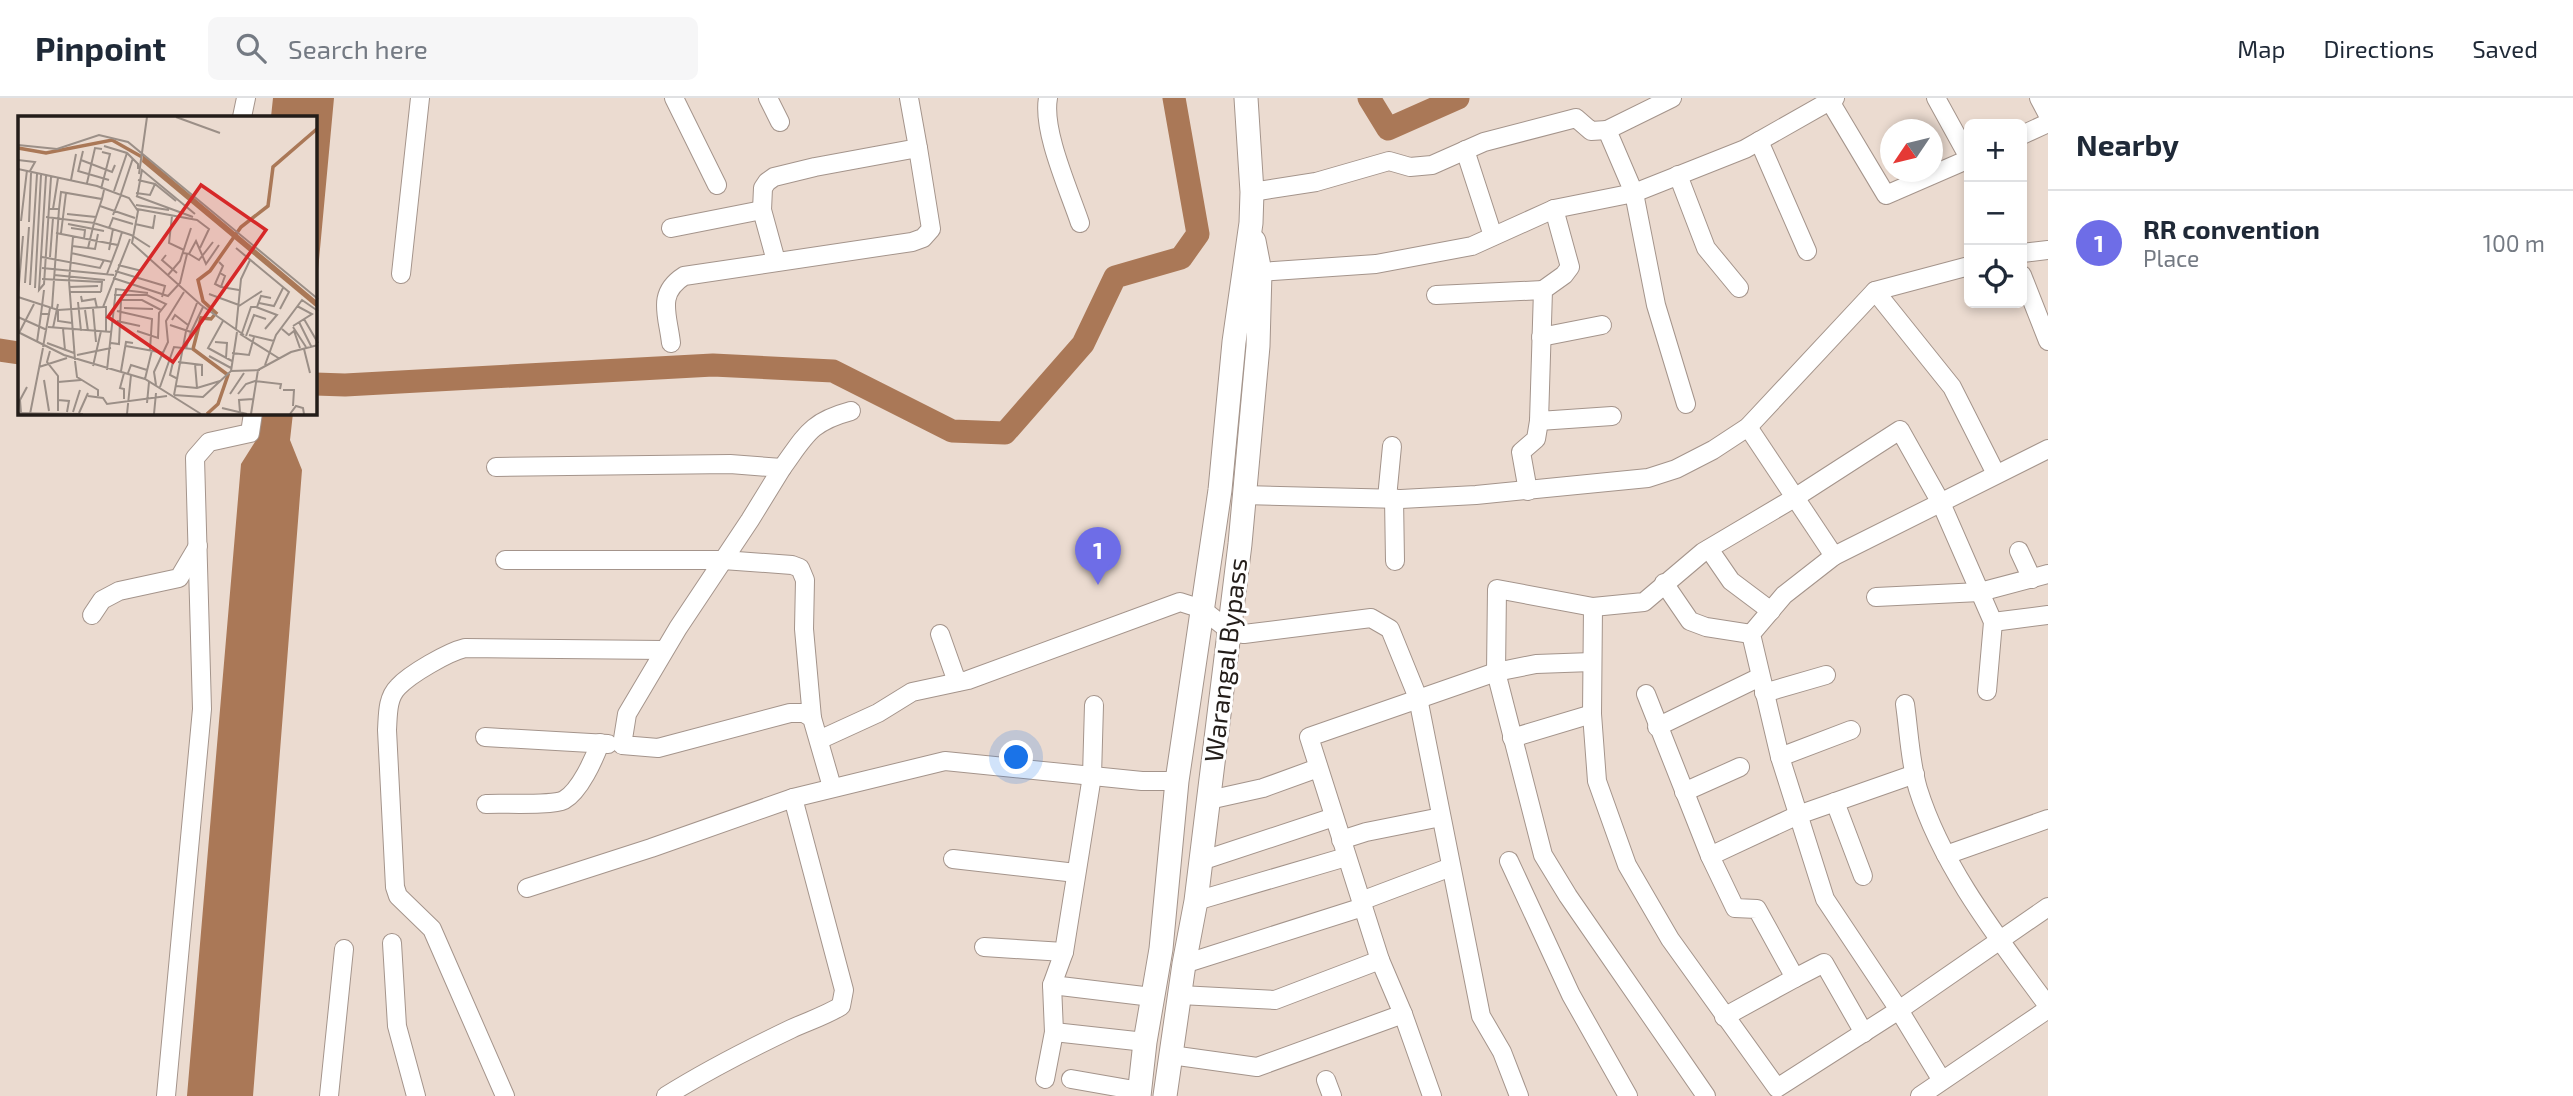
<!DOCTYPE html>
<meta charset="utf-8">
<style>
:root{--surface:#fff;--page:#f6f6f7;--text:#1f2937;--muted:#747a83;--line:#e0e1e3;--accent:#6e6de7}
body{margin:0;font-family:"Exo 2",sans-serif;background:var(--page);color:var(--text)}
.controls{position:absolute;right:21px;top:21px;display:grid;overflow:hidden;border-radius:10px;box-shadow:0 4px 10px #0003}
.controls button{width:63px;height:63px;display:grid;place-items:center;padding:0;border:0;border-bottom:2px solid var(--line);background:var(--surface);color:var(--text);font:35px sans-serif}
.compass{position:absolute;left:1880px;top:21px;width:63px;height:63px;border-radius:50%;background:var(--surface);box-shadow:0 4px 10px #0003;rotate:235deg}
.you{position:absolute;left:1017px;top:660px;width:24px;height:24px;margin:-18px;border:5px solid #fff;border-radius:50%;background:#1a73e8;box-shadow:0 0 0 10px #1a73e833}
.badge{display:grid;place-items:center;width:46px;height:46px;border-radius:50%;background:var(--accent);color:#fff;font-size:23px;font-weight:700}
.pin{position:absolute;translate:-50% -58px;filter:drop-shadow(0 2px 4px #0008)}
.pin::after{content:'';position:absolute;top:37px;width:24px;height:21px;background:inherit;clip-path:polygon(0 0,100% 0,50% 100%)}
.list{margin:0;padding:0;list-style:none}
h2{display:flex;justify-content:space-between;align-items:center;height:91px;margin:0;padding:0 28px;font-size:30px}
h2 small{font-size:23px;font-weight:400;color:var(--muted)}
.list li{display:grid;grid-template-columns:46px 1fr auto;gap:21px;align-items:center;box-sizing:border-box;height:105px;padding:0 28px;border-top:2px solid var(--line)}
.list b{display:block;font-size:26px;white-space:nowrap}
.list p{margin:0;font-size:23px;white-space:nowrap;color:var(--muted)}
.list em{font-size:23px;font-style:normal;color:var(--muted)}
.icon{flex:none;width:38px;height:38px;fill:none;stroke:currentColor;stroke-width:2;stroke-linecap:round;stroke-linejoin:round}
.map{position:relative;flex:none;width:2048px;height:998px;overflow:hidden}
header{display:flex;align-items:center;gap:42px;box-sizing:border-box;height:98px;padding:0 35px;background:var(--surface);border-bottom:2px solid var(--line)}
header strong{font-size:33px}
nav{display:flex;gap:38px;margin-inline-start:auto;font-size:24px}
.search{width:490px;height:63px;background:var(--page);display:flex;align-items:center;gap:18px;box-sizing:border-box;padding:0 24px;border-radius:10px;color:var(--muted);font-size:26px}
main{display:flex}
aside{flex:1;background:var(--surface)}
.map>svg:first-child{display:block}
.water{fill:#aa7857}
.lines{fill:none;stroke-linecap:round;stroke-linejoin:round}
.river{stroke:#aa7857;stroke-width:23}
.minor-casing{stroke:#a4948b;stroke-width:20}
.major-casing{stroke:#a4948b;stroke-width:25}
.minor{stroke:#fff;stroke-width:18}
.major{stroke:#fff;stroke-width:23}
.labels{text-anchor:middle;stroke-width:6;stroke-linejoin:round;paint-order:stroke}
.street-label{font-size:26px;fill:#231d19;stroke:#fff}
.inset-river{fill:none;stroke:#aa7857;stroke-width:3.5}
.inset-road{fill:none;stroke:#9b8f87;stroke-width:2}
.view{fill:#d62828;fill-opacity:0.15;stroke:#d62828;stroke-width:3.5}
.inset-edge{fill:none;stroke:#231d19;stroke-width:3.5}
</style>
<header>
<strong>Pinpoint</strong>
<div class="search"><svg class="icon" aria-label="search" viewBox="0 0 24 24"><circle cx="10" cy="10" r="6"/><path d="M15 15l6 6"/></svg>Search here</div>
<nav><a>Map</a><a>Directions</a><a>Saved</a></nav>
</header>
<main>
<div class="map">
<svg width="2048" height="998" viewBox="0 0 2048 998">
<rect width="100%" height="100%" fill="#ebdbd0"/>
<g class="water">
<polygon points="273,0 334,0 315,205 315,19 271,19"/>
<polygon points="260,315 293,315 290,342 302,372 253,998 187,998 241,366 258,339"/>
</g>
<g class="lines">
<g class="river">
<polyline points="1369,0 1388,31 1458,0"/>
<polyline points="0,252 19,255"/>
<polyline points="315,286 345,287 713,267 833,273 952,333 1005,335 1083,246 1115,179 1181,160 1198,136 1174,0"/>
</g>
<g class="minor-casing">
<g id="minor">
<polyline points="674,0 717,87"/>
<polyline points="768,0 780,24"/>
<path d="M1048,0C1042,33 1069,92 1080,125"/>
<polyline points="1672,0 1607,32 1634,95 1656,207 1686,306"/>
<polyline points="1828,0 1886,97 1969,61"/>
<polyline points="1936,0 1969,60"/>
<polyline points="2039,0 2048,17"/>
<polyline points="242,19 246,0"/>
<polyline points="2022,37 2048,25"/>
<polyline points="1759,43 1807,153"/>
<polyline points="1465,52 1493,138"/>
<polyline points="1678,77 1706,150 1739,190"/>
<polyline points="1252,94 1316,84 1389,63 1410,69 1432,67 1484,44 1576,20 1591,33 1607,32"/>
<polyline points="1554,111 1570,169 1564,177 1543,192 1539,323 1612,318"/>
<polyline points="671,130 762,112"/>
<polyline points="2022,155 2048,152"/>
<polyline points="776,163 762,112 763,90 767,84 774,79 815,69 918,50 909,0"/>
<polyline points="1260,174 1376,166 1472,148 1554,111 1634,95 1745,51 1835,0"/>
<polyline points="401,176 420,0"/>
<polyline points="2022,177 2048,243"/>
<polyline points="1875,193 1952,289 1996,376"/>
<polyline points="1436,197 1543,192"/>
<polyline points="1541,239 1602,227"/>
<path d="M671,245C668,217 656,196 684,178L912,144L923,140L931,131L918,50"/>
<polyline points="1748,329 1834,458"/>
<polyline points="496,369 730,366 782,370 750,422 678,530 627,616 622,647 658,650 790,615 804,615 812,620 832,689"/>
<path d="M782,370C806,337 810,324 851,313"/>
<polyline points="1528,393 1521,354 1536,341 1539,323"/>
<polyline points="1243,397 1401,401 1476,397 1648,380 1676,371 1713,352 1748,329 1875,193 1969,168"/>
<polyline points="1387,400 1392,348"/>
<polyline points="1394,400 1395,463"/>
<polyline points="1709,451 1731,483 1771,513"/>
<polyline points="2019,453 2032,481"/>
<polyline points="505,462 723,462 792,467 800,470 805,482 804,531 812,620"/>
<polyline points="1664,485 1690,523 1706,529 1751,536"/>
<polyline points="1876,499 1980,494 2048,476"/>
<polyline points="1593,509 1592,616 1597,683 1627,767 1670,841 1777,990 1899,912 2048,809"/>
<polyline points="92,517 102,502 119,493 179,480 198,448"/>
<polyline points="1993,524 2048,517"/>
<polyline points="940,536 957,584"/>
<polyline points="1764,595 1826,577"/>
<polyline points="1646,596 1710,758 1735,810 1757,811 1795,880 1824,865 1864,935"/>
<path d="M1905,606C1909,634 1910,664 1918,691C1943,771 1999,841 2048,908"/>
<polyline points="1657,629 1760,579"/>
<polyline points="485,639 608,646"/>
<polyline points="1512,640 1592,616"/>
<polyline points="819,642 878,615 912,594 968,582 1180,504 1202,511 1231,534 1244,536 1371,520 1390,531 1418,600 1481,918 1502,954 1519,998"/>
<polyline points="1780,659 1851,632"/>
<polyline points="1684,694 1740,669"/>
<polyline points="1209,702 1263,690 1318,670"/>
<polyline points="1835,704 1863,778"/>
<path d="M486,706C503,705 552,708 564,702C580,693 594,661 600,645"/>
<polyline points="1341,742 1366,734 1441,719"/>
<polyline points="1946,757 2048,721"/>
<polyline points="1710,758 1798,717 1915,676"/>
<polyline points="953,761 1076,775"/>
<polyline points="1201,763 1334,719"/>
<polyline points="1509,763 1571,897 1628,998"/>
<polyline points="527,790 651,750 793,700 945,663 1142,683 1177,683"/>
<polyline points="1196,803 1346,759"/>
<polyline points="1361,803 1451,769"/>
<polyline points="392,845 397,928 416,998"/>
<polyline points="984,849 1064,854 1092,678 1094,607"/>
<polyline points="1184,866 1363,809"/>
<polyline points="1052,887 1152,899"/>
<polyline points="1180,897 1275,902 1380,862"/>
<polyline points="1724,919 1795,880"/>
<polyline points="1054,934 1145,944"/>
<polyline points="1171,957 1257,969 1403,916"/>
<polyline points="1045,981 1054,934 1052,887 1064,854"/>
<polyline points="1071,981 1140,993"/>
<polyline points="1941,981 1899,912 1825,801 1780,659 1751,536 1784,497 1834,458 2048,351"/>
<polyline points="1326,982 1332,998"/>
<polyline points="166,998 202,611 195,360 209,344 250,335 253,315"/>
<polyline points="329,998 344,851"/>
<path d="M505,998L432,831L398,798L395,789L387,632C388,617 387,600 398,589C410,576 448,554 465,550L664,552"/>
<path d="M666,998C706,973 749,951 791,931C808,923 825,918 841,908L844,892L793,700"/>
<polyline points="1432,998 1403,916 1380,862 1309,639 1496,574 1536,566 1592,564"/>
<polyline points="1706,998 1568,798 1543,757 1496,574 1497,491 1593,509 1644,504 1703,454 1796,399 1900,332 1941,405 1993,524 1987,593"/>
<polyline points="1920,998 2048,911"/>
</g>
</g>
<g class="major-casing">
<g id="major">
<polyline points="1139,998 1145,944 1161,851 1177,683 1220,392 1234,244 1251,125 1252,94 1246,0"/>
<polyline points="1165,998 1184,866 1196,803 1240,446 1258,248 1260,174 1254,143"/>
</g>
</g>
<use href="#minor" class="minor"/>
<use href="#major" class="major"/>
</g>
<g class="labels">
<g class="street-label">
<text transform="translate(1226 562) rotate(-83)" y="9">Warangal Bypass</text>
</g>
</g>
<g transform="translate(18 18)">
<rect width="299" height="299" fill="#ebdbd0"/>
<path d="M125,39L299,185V192L124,46Z" fill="#aa7857"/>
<path class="inset-river" d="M0,32L28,37L94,24L124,41M189,298L200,288L210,259L175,233L183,202L193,203L198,197L185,185L180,164L192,155L223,111L250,90L255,51L300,12"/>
<path class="inset-road" d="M158,1L202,17M0,29L39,33L81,19L110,26L300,183M86,30L109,37L120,48V53M0,44L17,46L12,55M63,44L94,56L97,49M0,53L79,70L111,82L120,95L114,127L183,189L226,219M60,55L91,64M60,56L65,35M121,58L129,1M28,60L21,174L26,168L33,61M53,64L58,38M120,64L137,68L158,85M69,67L77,32L84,33M83,73L92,38L84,36M96,75L109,37M118,77L132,79L137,68M103,78L115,42M118,80L175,101M119,81L124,54L177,98M118,89L151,94M82,90L117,102M31,93H41L34,192M35,93L40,62M41,93L43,76L84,83L86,74M119,93L179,104L191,113L182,132M49,98L78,101M95,99L103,79M154,100L151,127L166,134M28,101L76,107L84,83M3,105L9,54M11,106L13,57M50,108L86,115M117,108L135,112L137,99M53,112L67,114L66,123M91,112L95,102L115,108M38,117L100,129L104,116M43,117L48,77M55,121L51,165L57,244M54,130L77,133L80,118M70,132L76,107L113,119L132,131M218,132L271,176L262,193M91,134L95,113M53,137L94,146M165,137L171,138L178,125L188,148L201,129M171,138L181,144L195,126M148,139L144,144L159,157M24,141L82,152L86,144M32,141L35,102M201,146L205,150L197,168L203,171M100,149L124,155M24,152L96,159M97,155L147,170L144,181M202,157L207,160L203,171L221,174M89,158L100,129M36,159L87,164M150,159L162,145L173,112M95,162L150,180L162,167L169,138M24,163L84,166L83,176M7,167L11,111M12,169L19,58M51,171L80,170M17,172L23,59M26,174L23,198H32M51,176H83M191,178L221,189M0,179L5,120M96,179H129L148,188L141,197L140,222L119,215M63,180L64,185L77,183L79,192M0,181L40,194L85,191L112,123M60,186L63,215M241,187L256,190L265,172M221,190L244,175M85,191H88V215M238,191L259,199L247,213M106,192L135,193M75,193L78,226M40,194V205L54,207M67,194L70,215M99,195L134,203L132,234M0,201L29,214M286,203L300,227M154,204L157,199L170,209M99,205L122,210M205,205L190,232L214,245M281,206L293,230M152,209L173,216L168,232M275,210L294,198L279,190M30,211L94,216M275,211L288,231M35,212L40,188M45,213L47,234M218,213L223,163L232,144M264,213L271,219L276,215L282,232M0,216L46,239L127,263L183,298M173,216L185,191M1,217L16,188M224,217L233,191H239L243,180L253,182M222,218L262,243M231,219L256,225M228,220L236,199L248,203M19,226L23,198M197,226L209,227L208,242M29,227L56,237M93,227L101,228L103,184H124L143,194M108,230L146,237M25,231L32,192M286,233L292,257M32,235L29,246L40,260V295M214,237L231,239L236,221M59,239L93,232M191,240L213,252M57,245L59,261L80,274V280M155,246L152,259L160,263M160,246L184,249V260M177,248L179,272M247,249L258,219L284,184L300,195M75,250L83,215M21,251L49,242M89,254L98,173L130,177M103,255L108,226L115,227M213,255L219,216M106,257L102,272L106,273V283M110,257L113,249L129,254M127,263L134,234M26,264L31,295M40,266L63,264M138,269L136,256L150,226L148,205L166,176M158,270L179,272L202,265M142,271L156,231L174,233M265,274H276L275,290M212,278L226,257M220,278L228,268L237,265L263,268L262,273M156,279L185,281L213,255L242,254M156,279L168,215L179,187M70,280L85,282L89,288L149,280M40,284L51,285L49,296M129,287L131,266M204,292L229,298M55,296L62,274M222,296L221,284L235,283M0,297L65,298M3,297L2,284L9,271M61,297L70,277M12,298L25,232M109,298L113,259M136,298L138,277M233,298L240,254L273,236L300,229M272,298L278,290L285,292L286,298"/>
<path class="view" d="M183,69L248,114L155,246L90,201Z"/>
<rect width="299" height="299" class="inset-edge"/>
</g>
</svg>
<div class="controls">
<button>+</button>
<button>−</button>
<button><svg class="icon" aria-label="locate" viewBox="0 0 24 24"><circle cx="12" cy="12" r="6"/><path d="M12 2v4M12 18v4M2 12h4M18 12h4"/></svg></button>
</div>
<svg class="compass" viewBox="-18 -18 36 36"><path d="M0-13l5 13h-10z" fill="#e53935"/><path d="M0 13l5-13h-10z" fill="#747a83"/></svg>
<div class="you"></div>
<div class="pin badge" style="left:1098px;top:487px">1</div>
</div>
<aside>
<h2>Nearby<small></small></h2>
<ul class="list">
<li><span class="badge">1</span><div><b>RR convention</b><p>Place</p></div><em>100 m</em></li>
</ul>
</aside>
</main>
